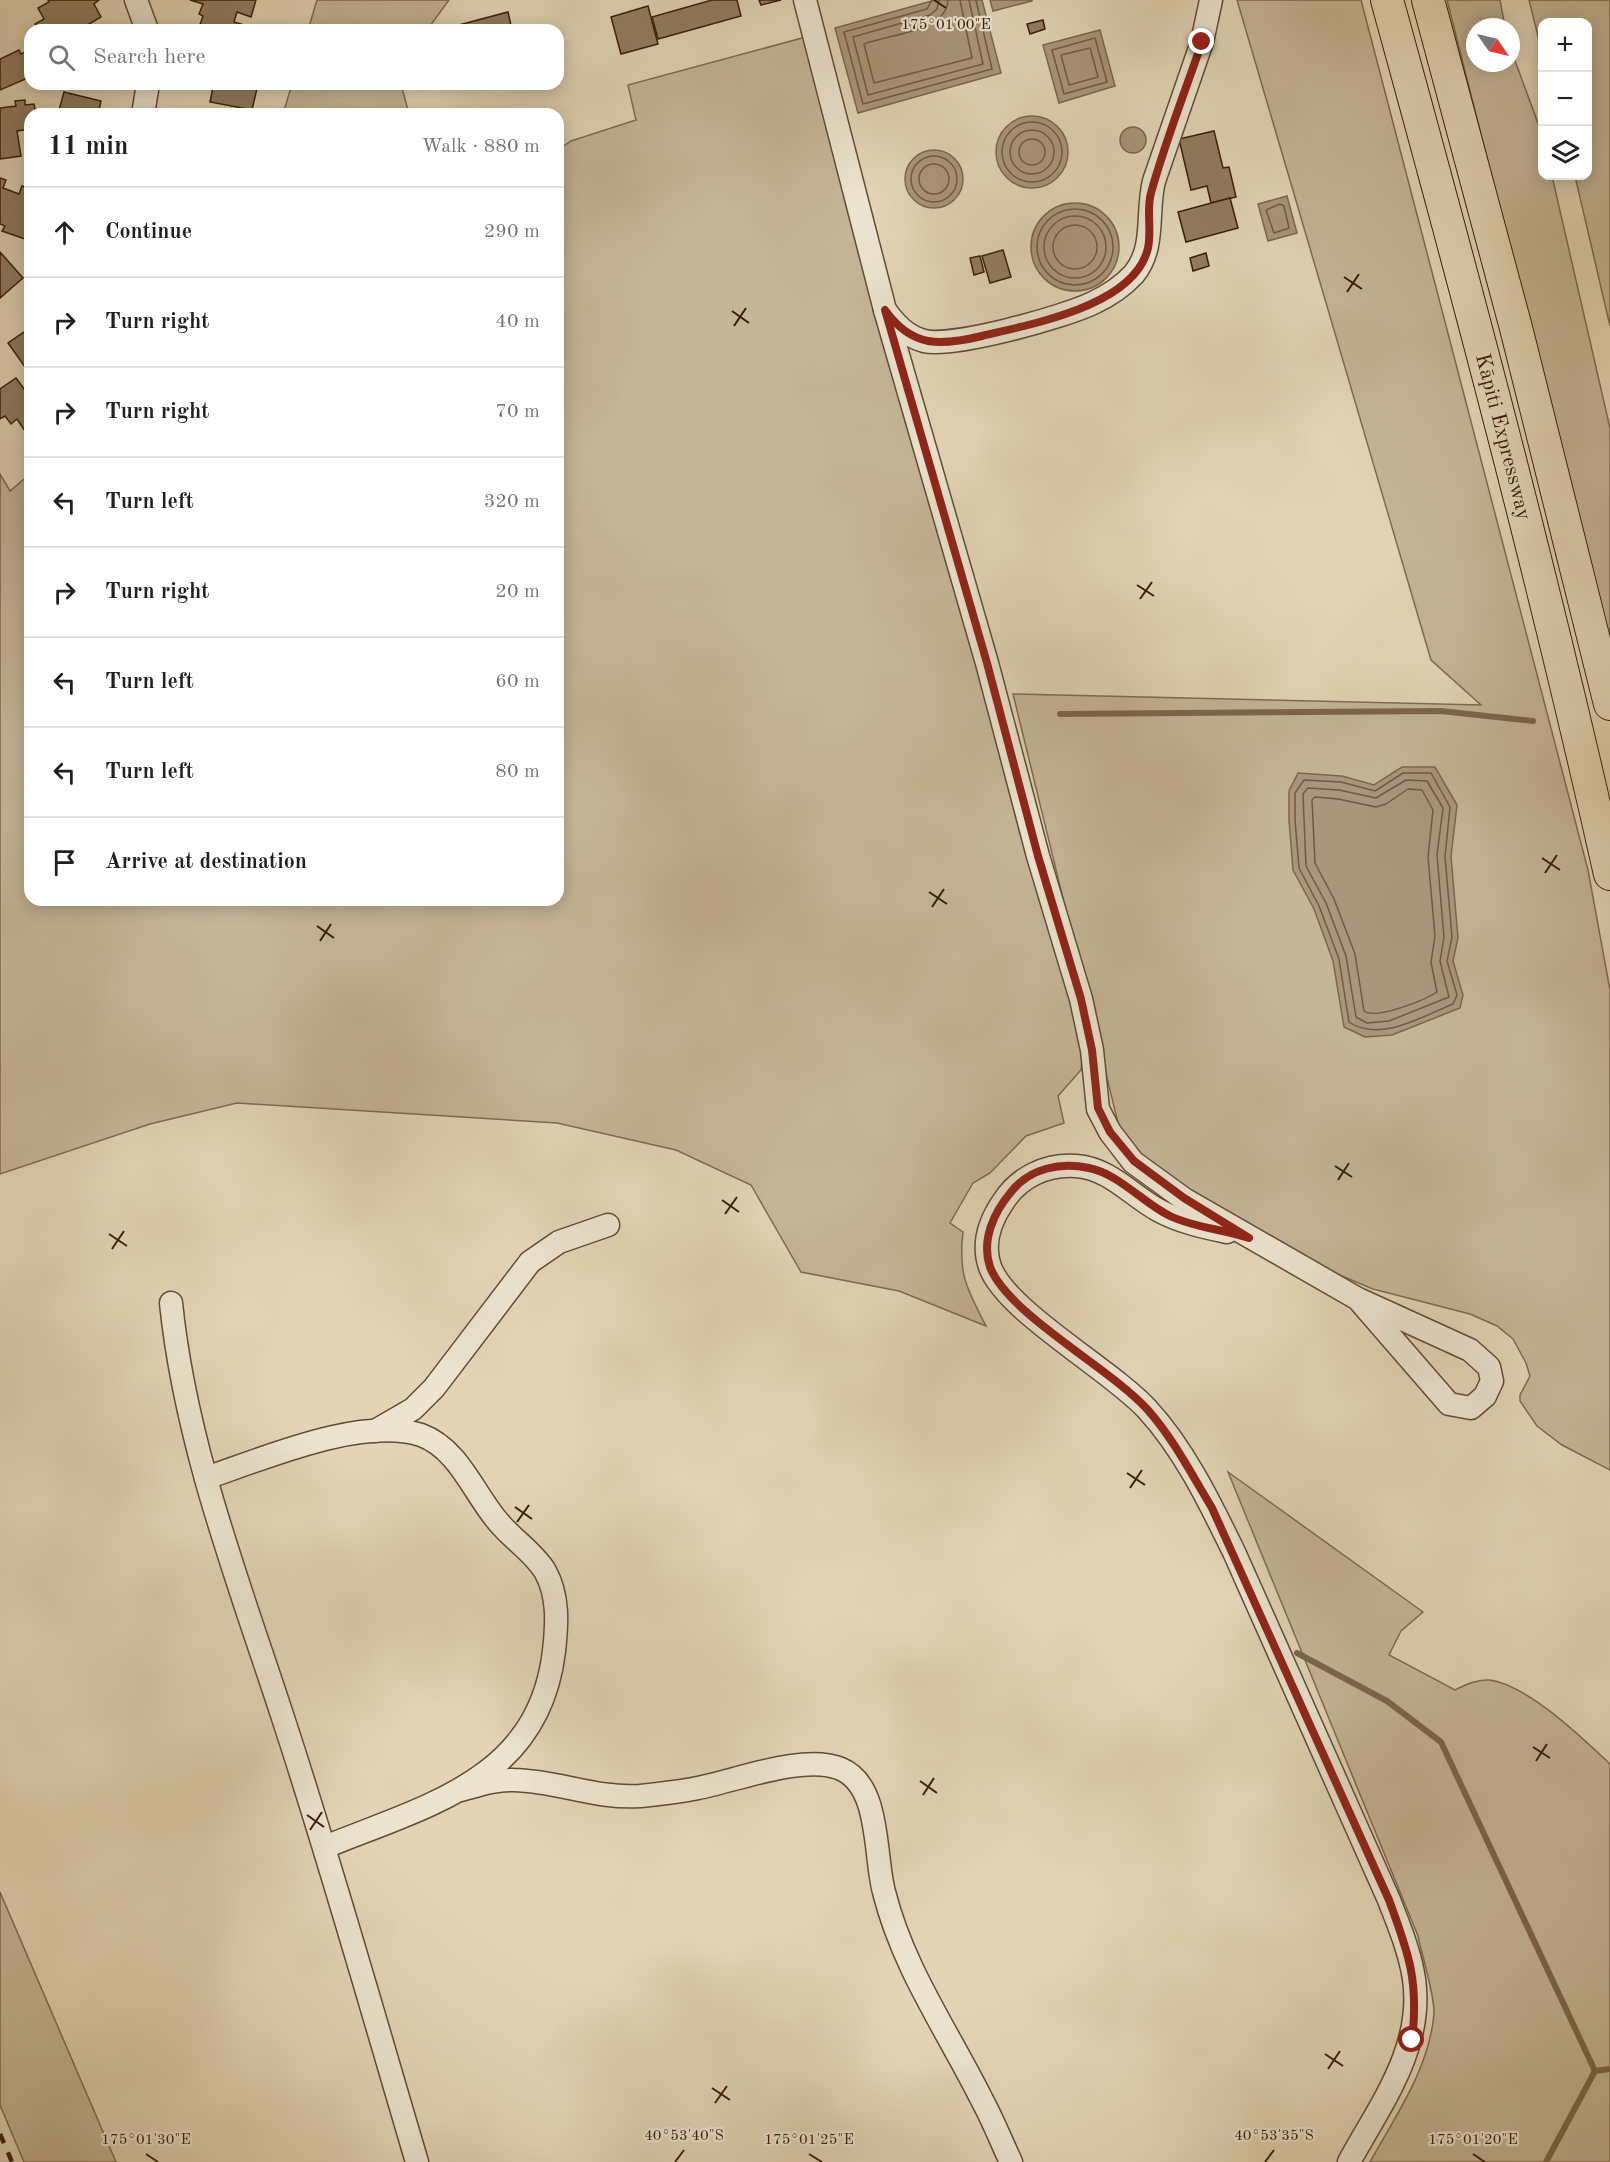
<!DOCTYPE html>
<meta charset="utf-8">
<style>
:root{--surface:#fff;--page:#f6f6f6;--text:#202124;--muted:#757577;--line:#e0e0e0}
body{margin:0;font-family:"Old Standard TT",serif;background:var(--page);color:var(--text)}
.controls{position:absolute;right:18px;top:18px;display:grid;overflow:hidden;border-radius:12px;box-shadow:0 3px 15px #0003}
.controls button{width:54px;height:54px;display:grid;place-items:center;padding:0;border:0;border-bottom:2px solid var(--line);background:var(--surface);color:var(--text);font:30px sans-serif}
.compass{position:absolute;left:1466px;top:18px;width:54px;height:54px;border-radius:50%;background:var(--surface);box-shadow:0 3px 15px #0003;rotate:124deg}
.stop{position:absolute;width:18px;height:18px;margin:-14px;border:4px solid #8f2418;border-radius:50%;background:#fff}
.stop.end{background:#8f2418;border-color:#fff;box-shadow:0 2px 6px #0008}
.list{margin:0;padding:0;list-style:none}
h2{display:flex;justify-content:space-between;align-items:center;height:78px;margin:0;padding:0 24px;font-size:26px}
h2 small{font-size:20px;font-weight:400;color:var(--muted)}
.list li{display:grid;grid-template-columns:39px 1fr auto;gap:18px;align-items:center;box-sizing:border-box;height:90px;padding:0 24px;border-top:2px solid var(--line)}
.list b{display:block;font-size:22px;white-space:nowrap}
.list em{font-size:20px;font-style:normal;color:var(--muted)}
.icon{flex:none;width:33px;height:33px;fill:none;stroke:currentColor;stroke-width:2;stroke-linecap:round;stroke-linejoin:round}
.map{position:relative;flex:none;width:1610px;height:2162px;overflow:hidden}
.search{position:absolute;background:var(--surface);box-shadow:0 3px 15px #0003;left:24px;top:24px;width:540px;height:66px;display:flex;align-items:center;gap:15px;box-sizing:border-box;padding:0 21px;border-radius:18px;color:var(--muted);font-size:22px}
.panel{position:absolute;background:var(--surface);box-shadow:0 3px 15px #0003;left:24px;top:108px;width:540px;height:798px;border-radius:18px}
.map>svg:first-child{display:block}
.green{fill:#c5b698;stroke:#7f6a50;stroke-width:1.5}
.water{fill:#a9967b;stroke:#7c664d;stroke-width:1.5}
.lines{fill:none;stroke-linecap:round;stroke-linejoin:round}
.shore{stroke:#715a42;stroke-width:1.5}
.stream{stroke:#7c664d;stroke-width:6}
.building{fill:#917d62;stroke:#391d08;stroke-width:1.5}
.minor-casing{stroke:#634b34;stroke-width:25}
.highway-casing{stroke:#391d08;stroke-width:34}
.minor{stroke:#ece4d0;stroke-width:22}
.highway{stroke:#e2d5b6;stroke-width:32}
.rail{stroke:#391d08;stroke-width:4.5;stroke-dasharray:10 10;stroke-linecap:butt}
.route{stroke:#8f2418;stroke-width:8}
.ticks{fill:none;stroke:#391d08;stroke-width:2}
.labels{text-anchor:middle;stroke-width:4.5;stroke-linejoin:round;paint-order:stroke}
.street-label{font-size:21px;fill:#391d08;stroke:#ece4d0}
.ticks-label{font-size:15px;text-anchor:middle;fill:#391d08;stroke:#ece4d0;stroke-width:4.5;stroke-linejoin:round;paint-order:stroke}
</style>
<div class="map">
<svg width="1610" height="2162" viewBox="0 0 1610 2162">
<rect width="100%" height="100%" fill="#e2d5b6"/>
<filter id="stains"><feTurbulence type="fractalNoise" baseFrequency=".00333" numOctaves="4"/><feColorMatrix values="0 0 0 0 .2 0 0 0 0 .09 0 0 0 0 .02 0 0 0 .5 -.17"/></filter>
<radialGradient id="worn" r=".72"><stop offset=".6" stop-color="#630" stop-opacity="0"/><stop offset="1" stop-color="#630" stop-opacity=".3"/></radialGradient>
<g class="green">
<polygon points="317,0 449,0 427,30 308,30"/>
<polygon points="1237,0 1361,0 1588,870 1610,990 1610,1470 1562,1445 1537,1426 1520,1401 1520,1395 1530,1376 1526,1363 1513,1339 1497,1326 1470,1314 1373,1289 1299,1258 1218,1210 1140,1155 1119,1127 1013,694 1481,705 1431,660"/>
<polygon points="1447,0 1500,0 1505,27 1475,27 1475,63 1511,63 1511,50 1542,134 1542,176 1552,176 1610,428 1610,643"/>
<polygon points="1529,0 1610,0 1610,326 1575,176 1588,176 1588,22 1542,22 1542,52"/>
<path d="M806,37L1083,1049L1081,1070L1058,1096L1064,1123L1026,1136L990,1173L973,1183L950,1223L963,1232C958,1275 967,1289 986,1326L899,1291L801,1272L751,1185L676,1150L557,1123L237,1103L150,1124L0,1174V474L10,491L30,474V900H558V150L571,141L636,120L628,85Z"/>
<polygon points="292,84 401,84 409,114 283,114"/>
<path d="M1228,1472L1423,1612L1401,1631L1389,1655L1455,1690C1465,1685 1477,1679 1490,1680C1529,1686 1581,1737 1610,1764V2162H1370C1396,2115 1429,2069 1434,2014C1435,1996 1422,1956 1418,1936Z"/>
<polygon points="0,1892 116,2162 24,2162 0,2105"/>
</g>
<g class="water">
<polygon points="935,0 982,0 1001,73 858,113 835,28"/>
<polygon points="990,0 1032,0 1032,1 993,11"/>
<polygon points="1100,30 1115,86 1059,103 1043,45"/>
<circle cx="1032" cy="152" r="36"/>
<circle cx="1133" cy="140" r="13"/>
<circle cx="934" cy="179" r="29"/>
<polygon points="1287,196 1297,233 1268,241 1258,204"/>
<circle cx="1075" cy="247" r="44"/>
<polygon points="1402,767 1435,767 1457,805 1451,856 1458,938 1453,961 1463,995 1460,1008 1392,1035 1365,1037 1344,1027 1333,961 1314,909 1293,870 1289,820 1289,791 1298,773 1342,776 1374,785"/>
</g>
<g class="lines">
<g class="shore">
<polyline points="932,0 927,9 844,32 863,104 992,69 976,0"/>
<polyline points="939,0 937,9 930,15 853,37 868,95 983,64 969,0"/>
<path d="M948,0C947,32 889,34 864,44L874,83L972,58L960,0"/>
<polygon points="1095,38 1107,82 1064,94 1052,50"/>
<polygon points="1090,48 1098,77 1069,85 1061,55"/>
<circle cx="1032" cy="152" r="30"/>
<circle cx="1032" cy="152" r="22"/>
<circle cx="1032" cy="152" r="13"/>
<circle cx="934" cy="179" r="23"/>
<circle cx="934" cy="179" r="15"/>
<polygon points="1280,204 1284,206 1289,228 1274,233 1266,210"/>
<circle cx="1075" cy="247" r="38"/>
<circle cx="1075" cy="247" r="31"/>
<circle cx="1075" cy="247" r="22"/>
<path d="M1403,773H1431L1450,807L1445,857L1452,937L1447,961L1457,995L1453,1004C1423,1016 1380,1043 1349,1022L1339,959L1319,906L1299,868L1295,820V793L1304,780L1341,782L1375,791Z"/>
<polygon points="1406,780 1427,781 1443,808 1437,855 1444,937 1440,961 1449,997 1389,1021 1367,1023 1356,1017 1346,956 1326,903 1306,866 1303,794 1308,788 1339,790 1376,798"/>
<path d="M1408,789L1422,790L1433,810L1428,857L1435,936L1431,962L1437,992C1425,1000 1376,1020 1364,1011L1355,954L1334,899L1315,863L1312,800L1315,797L1338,799L1376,807L1386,804Z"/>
</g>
<g class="stream">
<polyline points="1060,714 1441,711 1533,721"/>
<polyline points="1297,1653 1387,1701 1441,1742 1595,2071"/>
<polyline points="1595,2071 1610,2069"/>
<polyline points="1546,2162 1595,2071"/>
</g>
</g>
<g class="building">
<polygon points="48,0 99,0 94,4 101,17 79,30 38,30 35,24 44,19 38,8 49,2"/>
<polygon points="190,0 256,0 251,17 237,12 234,22 244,25 242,30 198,30 203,16 199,14 203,4"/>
<polygon points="712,0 737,0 741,16 658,39 652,17"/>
<polygon points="759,0 781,0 761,5"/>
<polygon points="648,6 658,44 621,54 611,17"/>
<polygon points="508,12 512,30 440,30"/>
<polygon points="1043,20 1045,29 1030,34 1027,24"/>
<polygon points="19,50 21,54 30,50 30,77 0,90 0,59"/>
<polygon points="200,84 258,84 252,110 210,102 213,87"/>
<polygon points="64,92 101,101 98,114 58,114"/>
<polygon points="25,100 25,105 34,104 36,114 30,114 30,129 17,131 21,156 0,159 0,108 16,106 15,101"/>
<polygon points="1214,131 1223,168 1229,167 1236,197 1211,203 1207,186 1191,190 1179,139"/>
<polygon points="0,178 6,180 3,188 19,194 22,186 30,189 30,234 28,240 2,231 5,226 0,224"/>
<polygon points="1230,198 1238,228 1186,242 1178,212"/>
<polygon points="1003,250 1011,277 990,283 982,256"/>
<polygon points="0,252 23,278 0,298"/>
<polygon points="1206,253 1209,266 1193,271 1190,258"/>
<polygon points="980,256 984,272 974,275 970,258"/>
<polygon points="30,328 30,374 8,343"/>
<polygon points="16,378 30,397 30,432 27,434 17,419 11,424 5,416 0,419 0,389"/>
</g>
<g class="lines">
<g class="minor-casing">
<g id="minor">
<polyline points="136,0 147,30"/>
<path d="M805,0L885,310C895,324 906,336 924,341C953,348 1064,317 1093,303C1108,296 1123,286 1134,274C1156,247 1146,212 1154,181L1202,42L1211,0"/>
<polyline points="143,114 148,84"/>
<polyline points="885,310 987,663 1038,856 1081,999 1092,1050 1098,1109 1110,1132 1133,1162 1184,1199 1358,1299 1470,1350 1489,1367 1492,1381 1485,1396 1471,1408 1449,1404 1358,1299"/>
<path d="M1227,1232C1203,1227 1180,1222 1158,1210C1131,1195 1109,1168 1076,1166C1046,1164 1019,1177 1003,1202C990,1221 982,1244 990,1267C1007,1312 1110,1369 1147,1409C1184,1449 1210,1503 1234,1552L1389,1900C1399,1926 1410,1952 1414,1979C1424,2048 1380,2105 1349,2162"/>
<path d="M171,1303C186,1449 241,1588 286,1727C333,1871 374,2017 417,2162"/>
<polyline points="375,1431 413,1409 434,1388 530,1262 559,1242 608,1225"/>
<path d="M206,1478C263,1459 361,1416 421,1435C460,1449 475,1497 501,1525C515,1541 534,1553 545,1571C559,1596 557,1624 554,1651C539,1780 428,1805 325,1847"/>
<path d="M461,1790C479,1785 496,1779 514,1780C558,1781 596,1799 640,1796C659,1794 679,1792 698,1788C735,1781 805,1753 841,1769C881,1786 874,1855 884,1892C903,1968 947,2030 982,2100C993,2120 1001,2141 1011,2162"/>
</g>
</g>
<g class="highway-casing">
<g id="highway">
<path id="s1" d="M1387,0C1467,290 1544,580 1610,874"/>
<polyline points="1428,0 1516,328 1610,704"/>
</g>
</g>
<use href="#minor" class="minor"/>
<use href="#highway" class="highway"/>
<polyline class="rail" points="0,2134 12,2162"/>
</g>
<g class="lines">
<path class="route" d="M1202,42C1185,92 1165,142 1151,193C1146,211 1152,230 1148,248C1135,306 1031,324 982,336C941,346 912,348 885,310L987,663L1038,856L1081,999L1092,1050L1098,1108L1110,1132L1134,1161L1184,1198L1249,1238C1223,1229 1195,1228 1170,1216C1143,1203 1119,1174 1089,1168C1060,1162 1030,1168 1011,1192C994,1212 981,1240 990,1267C1008,1314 1110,1368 1147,1409C1173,1438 1192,1475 1212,1508L1389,1900C1409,1954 1419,1982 1412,2040"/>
</g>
<path class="ticks" d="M934,0L946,8M1344,277L1362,289M1347,292L1359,274M732,311L749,323M734,326L746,308M1137,585L1154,596M1140,599L1152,582M1542,858L1560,870M1545,873L1557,855M929,892L947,904M932,907L944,889M317,926L334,938M320,941L331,924M1335,1166L1352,1177M1338,1180L1349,1163M722,1200L739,1212M725,1214L737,1197M109,1234L127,1246M112,1249L124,1231M1127,1473L1145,1485M1130,1488L1142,1470M515,1507L532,1519M517,1522L529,1505M1533,1747L1550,1758M1536,1761L1547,1744M920,1781L937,1793M923,1795L934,1778M307,1815L324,1827M310,1830L322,1812M1325,2054L1343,2066M1328,2069L1340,2051M712,2088L730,2100M715,2103L727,2086M146,2154L158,2162M809,2154L822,2162M1473,2154L1485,2162M675,2162L684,2150M1265,2162L1274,2150"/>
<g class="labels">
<g class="street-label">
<text dy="7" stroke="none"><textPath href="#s1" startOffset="452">Kāpiti Expressway</textPath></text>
</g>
</g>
<g class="ticks-label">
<text x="946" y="29">175°01'00"E</text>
<text x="684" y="2140">40°53'40"S</text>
<text x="1274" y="2140">40°53'35"S</text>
<text x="146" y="2144">175°01'30"E</text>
<text x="809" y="2144">175°01'25"E</text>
<text x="1473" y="2144">175°01'20"E</text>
</g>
<rect width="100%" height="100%" filter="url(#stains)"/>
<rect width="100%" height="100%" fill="url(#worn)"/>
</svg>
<div class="controls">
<button>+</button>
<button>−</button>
<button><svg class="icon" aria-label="layers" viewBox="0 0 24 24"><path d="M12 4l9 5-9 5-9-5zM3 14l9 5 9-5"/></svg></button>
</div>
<svg class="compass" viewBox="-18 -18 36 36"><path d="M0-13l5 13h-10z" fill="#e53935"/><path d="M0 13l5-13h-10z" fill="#757577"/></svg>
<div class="stop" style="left:1412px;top:2040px"></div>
<div class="stop end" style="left:1202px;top:42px"></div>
<div class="search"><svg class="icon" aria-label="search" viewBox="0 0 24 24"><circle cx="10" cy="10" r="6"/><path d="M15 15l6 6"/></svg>Search here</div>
<section class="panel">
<h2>11 min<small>Walk · 880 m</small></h2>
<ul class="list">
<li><svg class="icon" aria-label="ahead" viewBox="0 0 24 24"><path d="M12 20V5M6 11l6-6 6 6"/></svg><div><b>Continue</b></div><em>290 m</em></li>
<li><svg class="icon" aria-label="right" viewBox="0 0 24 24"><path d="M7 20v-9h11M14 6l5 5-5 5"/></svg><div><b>Turn right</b></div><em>40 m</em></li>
<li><svg class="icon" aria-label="right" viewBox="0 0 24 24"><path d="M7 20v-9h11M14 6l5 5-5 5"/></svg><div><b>Turn right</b></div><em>70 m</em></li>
<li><svg class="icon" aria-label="left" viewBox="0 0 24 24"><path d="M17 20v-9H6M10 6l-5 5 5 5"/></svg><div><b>Turn left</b></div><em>320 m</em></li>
<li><svg class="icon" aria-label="right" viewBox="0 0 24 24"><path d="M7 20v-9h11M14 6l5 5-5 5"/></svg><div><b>Turn right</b></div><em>20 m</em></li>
<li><svg class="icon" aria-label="left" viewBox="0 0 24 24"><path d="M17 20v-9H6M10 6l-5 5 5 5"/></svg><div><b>Turn left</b></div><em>60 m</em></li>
<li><svg class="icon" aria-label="left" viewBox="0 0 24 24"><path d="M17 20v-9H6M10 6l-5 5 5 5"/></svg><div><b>Turn left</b></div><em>80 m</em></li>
<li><svg class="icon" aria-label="arrive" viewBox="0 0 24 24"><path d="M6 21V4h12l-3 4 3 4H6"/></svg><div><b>Arrive at destination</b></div></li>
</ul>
</section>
</div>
